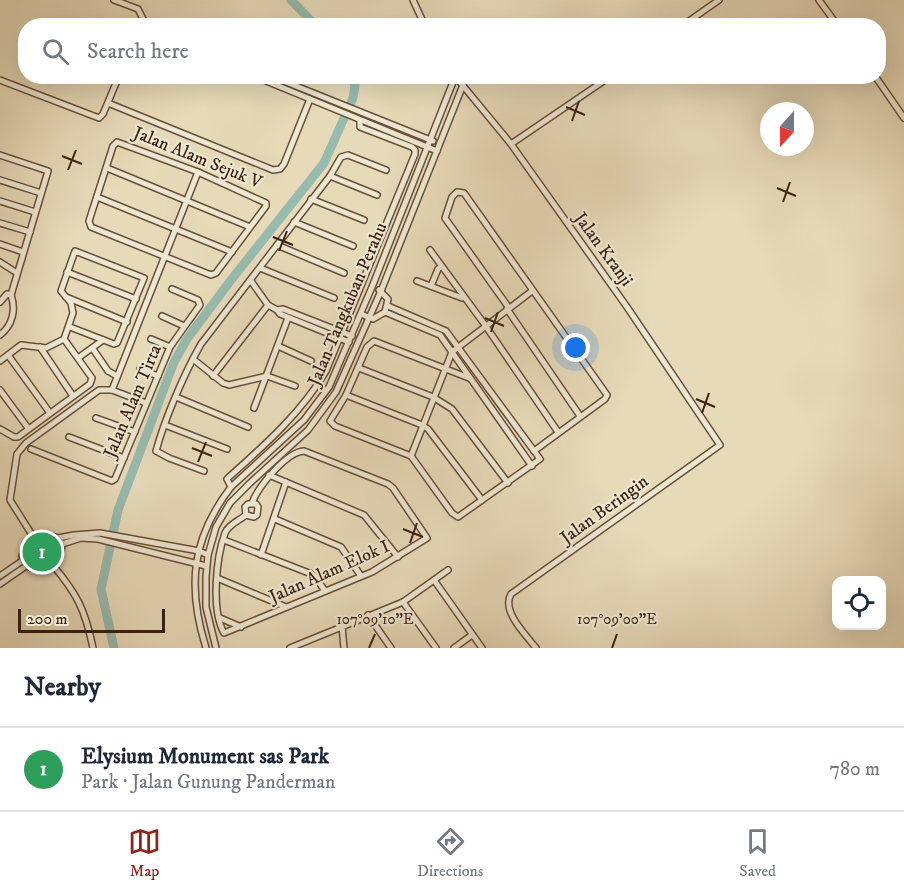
<!DOCTYPE html>
<meta charset="utf-8">
<style>
:root{--surface:#fff;--page:#f2f2f3;--text:#1f2937;--muted:#747a83;--line:#e0e1e3;--accent:#8f2418}
body{margin:0;font-family:"IM FELL DW Pica",serif;background:var(--page);color:var(--text)}
.controls{position:absolute;right:18px;bottom:18px;display:grid;overflow:hidden;border-radius:12px;box-shadow:0 6px 24px #0002}
.controls button{width:54px;height:54px;display:grid;place-items:center;padding:0;border:0;border-bottom:2px solid var(--line);background:var(--surface);color:var(--text);font:30px sans-serif}
.compass{position:absolute;left:760px;top:102px;width:54px;height:54px;border-radius:50%;background:var(--surface);box-shadow:0 6px 24px #0002;rotate:201deg}
.scale{position:absolute;left:18px;bottom:15px;width:147px;box-sizing:border-box;padding-left:6px;border:3px solid #3c220f;border-top:0;font-size:16px;line-height:21px;white-space:nowrap;color:#3c220f;-webkit-text-stroke:4px #efe7d2;paint-order:stroke}
.you{position:absolute;left:576px;top:348px;width:21px;height:21px;margin:-15px;border:4px solid #fff;border-radius:50%;background:#1a73e8;box-shadow:0 0 0 9px #1a73e833}
.badge{display:grid;place-items:center;width:39px;height:39px;border-radius:50%;background:var(--accent);color:#fff;font-size:20px;font-weight:700}
.pin{position:absolute;translate:-50% -50%;border:3px solid #fff;box-shadow:0 2px 6px #0006}
.list{margin:0;padding:0;list-style:none}
h2{display:flex;justify-content:space-between;align-items:center;height:78px;margin:0;padding:0 24px;font-size:26px}
h2 small{font-size:20px;font-weight:400;color:var(--muted)}
.list li{display:grid;grid-template-columns:39px 1fr auto;gap:18px;align-items:center;box-sizing:border-box;height:84px;padding:0 24px;border-top:2px solid var(--line)}
.list b{display:block;font-size:22px;white-space:nowrap}
.list p{margin:0;font-size:20px;white-space:nowrap;color:var(--muted)}
.list em{font-size:20px;font-style:normal;color:var(--muted)}
.icon{flex:none;width:33px;height:33px;fill:none;stroke:currentColor;stroke-width:2;stroke-linecap:round;stroke-linejoin:round}
.map{position:relative;flex:none;width:904px;height:648px;overflow:hidden}
.search{position:absolute;background:var(--surface);box-shadow:0 6px 24px #0002;left:18px;right:18px;top:18px;height:66px;display:flex;align-items:center;gap:15px;box-sizing:border-box;padding:0 21px;border-radius:24px;color:var(--muted);font-size:22px}
.sheet{height:162px;background:var(--surface)}
nav{display:flex;justify-content:space-around;align-items:center;box-sizing:border-box;height:84px;border-top:2px solid var(--line);background:var(--surface);font-size:16px;color:var(--muted)}
nav a{display:grid;justify-items:center;gap:3px}
nav .on{color:var(--accent)}
.map>svg:first-child{display:block}
.green{fill:#b7bf8e;stroke:#7a704e;stroke-width:1.5}
.lines{fill:none;stroke-linecap:round;stroke-linejoin:round}
.river{stroke:#97bbaf;stroke-width:9}
.minor-casing{stroke:#67503a;stroke-width:8}
.minor{stroke:#efe7d2;stroke-width:5}
.ticks{fill:none;stroke:#3c220f;stroke-width:2}
.labels{text-anchor:middle;stroke-width:4.5;stroke-linejoin:round;paint-order:stroke}
.street-label{font-size:18px;fill:#3c220f;stroke:#efe7d2}
.ticks-label{font-size:15px;text-anchor:middle;fill:#3c220f;stroke:#efe7d2;stroke-width:4.5;stroke-linejoin:round;paint-order:stroke}
</style>
<div class="map">
<svg width="904" height="648" viewBox="0 0 904 648">
<rect width="100%" height="100%" fill="#e7dab9"/>
<filter id="stains"><feTurbulence type="fractalNoise" baseFrequency=".00333" numOctaves="4"/><feColorMatrix values="0 0 0 0 .2 0 0 0 0 .09 0 0 0 0 .02 0 0 0 .5 -.17"/></filter>
<radialGradient id="worn" r=".72"><stop offset=".6" stop-color="#630" stop-opacity="0"/><stop offset="1" stop-color="#630" stop-opacity=".3"/></radialGradient>
<path class="green" d="M51,535L62,544C58,561 53,563 36,568L24,562C26,541 31,539 51,535Z"/>
<g class="lines">
<g class="river">
<polyline points="291,0 316,26"/>
<polyline points="114,648 101,589 118,510 174,362 187,339 231,280 324,163 353,98 355,85 351,76"/>
</g>
<g class="minor-casing">
<g id="minor">
<polyline points="114,0 138,9 143,19 141,26"/>
<polyline points="413,0 425,26"/>
<polyline points="819,0 838,26"/>
<polyline points="682,26 719,0"/>
<polyline points="254,76 437,151"/>
<polyline points="271,76 433,141"/>
<path d="M455,76L511,144L627,307L720,445L511,594C501,611 526,635 536,648"/>
<polyline points="875,76 904,118"/>
<polyline points="0,80 99,118 103,114 119,76"/>
<polyline points="108,103 273,170 280,169 284,164 310,99"/>
<polygon points="117,142 198,172 266,203 266,206 216,273 211,275 91,227 89,221 113,146"/>
<polyline points="511,144 611,76"/>
<polyline points="0,155 48,171 11,295"/>
<polyline points="107,168 250,227"/>
<polyline points="330,176 377,195"/>
<polyline points="0,180 41,193"/>
<polyline points="97,197 232,252"/>
<polyline points="311,199 364,220"/>
<polyline points="0,201 35,212"/>
<polyline points="294,222 353,246"/>
<polyline points="0,223 30,232"/>
<polyline points="0,244 23,252"/>
<polyline points="277,245 344,273"/>
<polyline points="430,250 485,325 558,432"/>
<polyline points="0,262 17,273"/>
<polyline points="260,268 334,298"/>
<polyline points="67,272 136,299"/>
<polyline points="251,281 268,305 277,310 280,314 349,342"/>
<polyline points="417,281 462,298"/>
<polyline points="431,286 438,269 441,266"/>
<polyline points="66,297 127,322"/>
<polyline points="0,302 7,294 11,295"/>
<polyline points="388,306 446,331 540,459 458,517 452,513 411,456 335,426 330,421 346,395 367,347 374,341 469,378"/>
<polyline points="509,308 445,218 452,197 457,192 464,193 607,395 605,399 534,451"/>
<polyline points="507,309 580,416"/>
<polyline points="277,310 283,309 352,336"/>
<polyline points="385,312 440,335 532,466"/>
<polyline points="361,314 373,319 385,312 388,299 379,290"/>
<polyline points="162,316 184,326"/>
<path d="M0,335C13,325 16,309 11,295"/>
<polyline points="151,339 170,347"/>
<polyline points="278,346 311,361"/>
<polyline points="40,347 73,396"/>
<polyline points="93,349 108,371 117,376"/>
<polyline points="8,355 50,413"/>
<polyline points="78,358 103,340"/>
<polyline points="193,359 223,383 229,385 267,376 295,386"/>
<polyline points="0,361 21,345 46,348 64,339 73,313 71,303 61,291 75,251 144,278 117,343 114,344 70,327"/>
<polyline points="359,368 433,397 452,409 508,483"/>
<polyline points="140,369 158,376"/>
<polyline points="213,376 268,305"/>
<polyline points="0,390 28,428"/>
<polyline points="112,390 146,403"/>
<polyline points="346,395 422,425 428,429 482,500"/>
<polyline points="176,397 248,427"/>
<polyline points="254,408 288,318"/>
<polyline points="96,418 135,432"/>
<polyline points="165,425 227,449"/>
<polyline points="0,429 14,437 18,437 90,384 92,378 64,339"/>
<polyline points="69,437 124,458"/>
<polyline points="31,449 112,481 115,479 170,347 200,305 198,300 172,289"/>
<polyline points="411,456 452,352 532,291"/>
<path d="M204,471L169,458L156,451C165,418 184,374 201,344L330,176L341,157L348,155L386,170"/>
<polyline points="269,475 364,515 398,557"/>
<path d="M231,487L227,479L229,477C265,445 302,412 326,371L415,154V150L412,147L360,127V120"/>
<path d="M246,515L245,507L248,504H256L258,507L257,515L254,517L246,515C240,520 228,525 225,533C216,558 211,610 224,633L372,572L427,538L393,488L388,484L304,451C286,452 258,487 252,503"/>
<polyline points="275,519 341,547 361,576"/>
<path d="M45,534L58,538L62,544C61,562 43,574 26,566L22,556C25,544 33,537 45,534Z"/>
<polyline points="34,538 10,500 17,454 26,443 99,390 112,390 198,172"/>
<polyline points="58,538 74,535 100,533 199,551 208,555"/>
<polyline points="224,540 314,575 325,591"/>
<polyline points="62,544 81,538 98,539 206,566"/>
<polyline points="261,555 286,482"/>
<path d="M52,564C77,594 85,609 93,648"/>
<polyline points="0,576 22,561"/>
<polyline points="217,578 286,607"/>
<polyline points="434,580 482,648"/>
<polyline points="0,584 26,566"/>
<polyline points="403,602 436,648"/>
<polyline points="368,615 391,648"/>
<polyline points="220,618 241,627"/>
<polyline points="342,626 344,648"/>
<path d="M206,648C187,587 191,539 231,487L304,420L329,387L372,287L455,77"/>
<polyline points="216,648 206,607 206,577 208,555 216,527 230,503 250,483 308,430 336,392 381,291 463,85"/>
<polyline points="290,648 403,602 448,570"/>
<polyline points="454,648 472,635"/>
</g>
</g>
<use href="#minor" class="minor"/>
</g>
<path class="ticks" d="M566,107L585,115M572,121L579,101M62,156L82,164M68,170L76,150M777,188L796,196M783,202L790,182M273,237L293,245M279,251L287,231M485,318L504,326M491,332L498,312M696,399L715,407M702,413L709,393M192,448L212,456M198,462L206,442M403,529L423,537M410,543L417,523M369,648L375,634M612,648L617,634"/>
<g class="labels">
<g class="street-label">
<text transform="translate(198 157) rotate(22)" y="6">Jalan Alam Sejuk V</text>
<text transform="translate(604 249) rotate(54)" y="6">Jalan Kranji</text>
<text transform="translate(347 304) rotate(-67)" y="6">Jalan Tangkuban Perahu</text>
<text transform="translate(132 401) rotate(-67)" y="6">Jalan Alam Tirta</text>
<text transform="translate(604 509) rotate(-36)" y="6">Jalan Beringin</text>
<text transform="translate(329 571) rotate(-24)" y="6">Jalan Alam Elok I</text>
</g>
</g>
<g class="ticks-label">
<text x="375" y="624">107°09'10"E</text>
<text x="617" y="624">107°09'00"E</text>
</g>
<rect width="100%" height="100%" filter="url(#stains)"/>
<rect width="100%" height="100%" fill="url(#worn)"/>
</svg>
<div class="controls">
<button><svg class="icon" aria-label="locate" viewBox="0 0 24 24"><circle cx="12" cy="12" r="6"/><path d="M12 2v4M12 18v4M2 12h4M18 12h4"/></svg></button>
</div>
<svg class="compass" viewBox="-18 -18 36 36"><path d="M0-13l5 13h-10z" fill="#e53935"/><path d="M0 13l5-13h-10z" fill="#747a83"/></svg>
<div class="scale">200 m</div>
<div class="you"></div>
<div class="pin badge" style="left:42px;top:552px;background:#2e9e5b">1</div>
<div class="search"><svg class="icon" aria-label="search" viewBox="0 0 24 24"><circle cx="10" cy="10" r="6"/><path d="M15 15l6 6"/></svg>Search here</div>
</div>
<section class="sheet">
<h2>Nearby<small></small></h2>
<ul class="list">
<li><span class="badge" style="background:#2e9e5b">1</span><div><b>Elysium Monument sas Park</b><p>Park · Jalan Gunung Panderman</p></div><em>780 m</em></li>
</ul>
</section>
<nav>
<a class="on"><svg class="icon" aria-label="map" viewBox="0 0 24 24"><path d="M3 6l6-2 6 2 6-2v14l-6 2-6-2-6 2zM9 4v14M15 6v14"/></svg>Map</a>
<a><svg class="icon" aria-label="directions" viewBox="0 0 24 24"><path d="M12 3l9 9-9 9-9-9zM9 14v-3h6M13 9l2 2-2 2"/></svg>Directions</a>
<a><svg class="icon" aria-label="saved" viewBox="0 0 24 24"><path d="M7 4h10v16l-5-4-5 4z"/></svg>Saved</a>
</nav>
